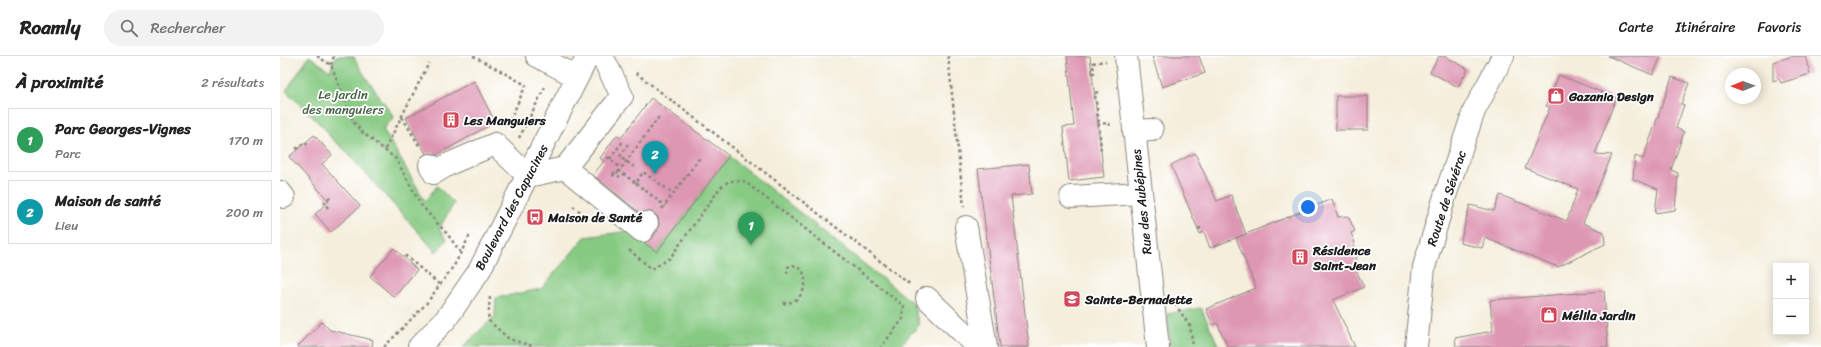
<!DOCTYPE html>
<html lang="fr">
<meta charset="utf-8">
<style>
:root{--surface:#fff;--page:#f2f2f2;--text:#222;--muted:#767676;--line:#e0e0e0;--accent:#d1495b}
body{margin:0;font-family:Sriracha,sans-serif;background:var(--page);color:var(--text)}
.controls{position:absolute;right:12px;bottom:12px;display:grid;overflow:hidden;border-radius:0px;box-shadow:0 2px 10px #0003}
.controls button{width:36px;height:36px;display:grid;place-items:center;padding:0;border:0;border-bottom:1px solid var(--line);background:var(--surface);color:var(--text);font:20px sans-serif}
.compass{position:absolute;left:1445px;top:12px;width:36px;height:36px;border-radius:50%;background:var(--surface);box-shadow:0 2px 10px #0003;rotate:269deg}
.you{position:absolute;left:1028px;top:151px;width:14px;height:14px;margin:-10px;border:3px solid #fff;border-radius:50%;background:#1a73e8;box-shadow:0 0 0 6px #1a73e833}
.badge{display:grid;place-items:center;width:26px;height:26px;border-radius:50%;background:var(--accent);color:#fff;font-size:13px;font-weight:700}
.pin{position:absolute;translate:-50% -33px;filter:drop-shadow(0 1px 2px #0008)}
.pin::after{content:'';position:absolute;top:21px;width:14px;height:12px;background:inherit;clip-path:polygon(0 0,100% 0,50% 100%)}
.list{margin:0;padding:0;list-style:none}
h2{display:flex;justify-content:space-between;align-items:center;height:52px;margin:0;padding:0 16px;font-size:17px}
h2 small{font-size:13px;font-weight:400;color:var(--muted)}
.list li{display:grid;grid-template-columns:26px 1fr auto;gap:12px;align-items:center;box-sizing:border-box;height:64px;margin:0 8px 8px;padding:0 8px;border:1px solid var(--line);border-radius:0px}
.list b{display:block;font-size:15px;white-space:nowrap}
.list p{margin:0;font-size:13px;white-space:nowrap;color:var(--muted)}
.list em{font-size:13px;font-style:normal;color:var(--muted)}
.icon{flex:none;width:22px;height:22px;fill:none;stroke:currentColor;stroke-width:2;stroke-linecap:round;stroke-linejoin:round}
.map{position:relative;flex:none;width:1541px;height:291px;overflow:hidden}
header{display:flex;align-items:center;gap:24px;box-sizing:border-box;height:56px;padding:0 20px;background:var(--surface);border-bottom:1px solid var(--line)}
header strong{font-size:19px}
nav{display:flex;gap:22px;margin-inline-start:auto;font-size:14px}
.search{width:280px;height:36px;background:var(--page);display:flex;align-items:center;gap:10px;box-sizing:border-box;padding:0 14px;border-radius:22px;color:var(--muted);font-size:15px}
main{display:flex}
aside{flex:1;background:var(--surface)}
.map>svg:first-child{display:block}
.green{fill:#87ca83;stroke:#527350}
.building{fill:#de97b3}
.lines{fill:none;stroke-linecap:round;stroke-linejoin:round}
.minor-casing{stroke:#88857c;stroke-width:24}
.major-casing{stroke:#88857c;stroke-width:24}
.path{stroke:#88857c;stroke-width:2.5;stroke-dasharray:3 3;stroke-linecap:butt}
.minor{stroke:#fff;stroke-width:22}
.major{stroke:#fff;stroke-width:22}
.labels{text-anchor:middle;stroke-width:3.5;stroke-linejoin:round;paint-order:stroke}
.park-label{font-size:13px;fill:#476245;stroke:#fff}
.poi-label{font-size:13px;font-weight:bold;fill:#1c1c1c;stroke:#fff;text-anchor:start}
.street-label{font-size:13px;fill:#1c1c1c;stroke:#fff}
</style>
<header>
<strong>Roamly</strong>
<div class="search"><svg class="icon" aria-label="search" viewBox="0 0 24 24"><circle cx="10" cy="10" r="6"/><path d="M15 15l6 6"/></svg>Rechercher</div>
<nav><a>Carte</a><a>Itinéraire</a><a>Favoris</a></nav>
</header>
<main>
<aside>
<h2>À proximité<small>2 résultats</small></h2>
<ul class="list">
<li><span class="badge" style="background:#2e9e5b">1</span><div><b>Parc Georges-Vignes</b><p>Parc</p></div><em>170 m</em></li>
<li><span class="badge" style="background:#0f9aa8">2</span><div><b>Maison de santé</b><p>Lieu</p></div><em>200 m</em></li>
</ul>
</aside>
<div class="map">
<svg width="1541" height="291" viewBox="0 0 1541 291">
<rect width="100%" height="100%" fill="#fff"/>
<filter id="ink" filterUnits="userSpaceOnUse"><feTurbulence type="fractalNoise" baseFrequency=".025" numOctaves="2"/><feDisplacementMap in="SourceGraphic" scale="8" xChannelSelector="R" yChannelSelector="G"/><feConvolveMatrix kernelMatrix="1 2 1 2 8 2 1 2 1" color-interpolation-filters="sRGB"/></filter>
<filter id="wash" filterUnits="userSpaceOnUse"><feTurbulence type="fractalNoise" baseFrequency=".012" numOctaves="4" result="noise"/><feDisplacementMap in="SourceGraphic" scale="16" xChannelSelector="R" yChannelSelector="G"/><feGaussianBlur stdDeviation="0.9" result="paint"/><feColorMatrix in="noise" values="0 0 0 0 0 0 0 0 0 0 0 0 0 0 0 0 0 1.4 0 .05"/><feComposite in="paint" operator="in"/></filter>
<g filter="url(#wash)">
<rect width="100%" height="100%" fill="#f4eedb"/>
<g class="green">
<polygon points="29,0 50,15 56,0 73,0 85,20 114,61 103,73 145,145 157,130 174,147 159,173 167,184 156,196 62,91 51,82 45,73 6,35"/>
<polygon points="449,100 633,247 639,269 619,291 183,291 215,260 216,242 261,233 305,181 349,175 377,196"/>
<polygon points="921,252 939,291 891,291 887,258"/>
</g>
<g id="blocks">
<g class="building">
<polygon points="787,0 810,0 824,121 789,125 783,71 794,70"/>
<polygon points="872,0 919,0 925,17 882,31"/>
<polygon points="1159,0 1164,0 1188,13 1178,31 1150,16"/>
<polygon points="1328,0 1381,0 1373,19"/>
<polygon points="1513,0 1525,0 1530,18 1501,27 1499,23 1493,25 1493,6"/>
<polygon points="1279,19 1336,42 1315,98 1332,99 1303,167 1324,176 1325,188 1278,211 1205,182 1202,192 1180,187 1190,149 1214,155 1220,139 1287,165 1298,133 1245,112 1270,51 1266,50"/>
<polygon points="1392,21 1409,27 1401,48 1404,49 1396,72 1404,76 1391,114 1398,117 1395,154 1375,157 1378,133 1353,123 1355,100 1363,103"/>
<polygon points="194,25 215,66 157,99 151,97 146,98 126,62"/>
<rect x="1056" y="40" width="32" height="34"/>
<polygon points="371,42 449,100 377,196 364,187 372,182 378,174 379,167 378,161 374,157 368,155 360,157 313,119 324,105 320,102 337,79 341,82"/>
<polygon points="34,79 52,99 42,108 80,150 51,176 35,158 49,145 9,101"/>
<polygon points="915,97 937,145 951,139 966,178 930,192 924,176 920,178 891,109"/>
<polygon points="749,108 752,138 731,140 749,291 720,291 698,113"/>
<polygon points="1052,143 1058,161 1068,160 1075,175 1071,177 1075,187 1073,188 1078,200 1075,201 1080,213 1076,214 1084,231 1053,244 1075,291 948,291 937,267 933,269 926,253 976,232 956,182"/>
<polygon points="114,192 137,214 114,241 90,220"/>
<polygon points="1324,235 1328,291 1176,291 1175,282 1213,275 1210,244"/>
<polygon points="42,266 50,274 93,284 92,291 17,291"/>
</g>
</g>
</g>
<g filter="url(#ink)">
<use href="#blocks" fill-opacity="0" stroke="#88857c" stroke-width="1"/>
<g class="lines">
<g class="minor-casing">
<g id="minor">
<polyline points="257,0 297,21"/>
<polyline points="846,0 878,291"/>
<polyline points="854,75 872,74"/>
<polyline points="150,109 154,117 169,108 215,88 248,120 285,112 342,40 322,0"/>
<polyline points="285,112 362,175 367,167"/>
<polyline points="0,136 4,141"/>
<polyline points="791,141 861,137"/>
<polyline points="686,171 706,291"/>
<polyline points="647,242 698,291"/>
<polyline points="139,291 166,263 199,215 308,0"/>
</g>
</g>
<g class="major-casing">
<polyline id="major" points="1136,291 1144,211 1165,140 1194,55 1223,0"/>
</g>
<g class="path">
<polyline points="37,0 51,9 73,65 82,76 116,103 141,149 168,179 181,197"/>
<polyline points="193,0 246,29 230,64 224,69"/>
<polyline points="668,0 684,151"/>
<polyline points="51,9 54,0"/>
<polyline points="356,17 631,229"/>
<polyline points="812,17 814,17 813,7 826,5"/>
<polyline points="818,36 815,37 815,39 819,66"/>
<polyline points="122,61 140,91"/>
<polyline points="379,61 339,115 356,127 363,116 394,138"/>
<polyline points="239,82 266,29"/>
<polyline points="348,88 340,101 357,113"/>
<polyline points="16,93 25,86 28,90"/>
<polyline points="105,93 149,7"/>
<polyline points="821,94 819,68 829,67 830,70"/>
<polyline points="327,101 341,112"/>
<polyline points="330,103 343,85"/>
<polyline points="333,116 336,119 339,115"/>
<polyline points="332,119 336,119 340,121"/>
<polyline points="356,127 385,150"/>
<polyline points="293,150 312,165"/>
<polyline points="48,152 44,147 52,139"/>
<polyline points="382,153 421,100"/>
<polyline points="919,171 922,177"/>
<polyline points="349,194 372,213 390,202 440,132 449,125 464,125 624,250 623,263 601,291"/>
<polyline points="125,201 126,200 127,201 160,229"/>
<polyline points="210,241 208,264 229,283 255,291"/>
<path d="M503,247C519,249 530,230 523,216C521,213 516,211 513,209L508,211L507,217"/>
<polyline points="895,248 910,270 913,291"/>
<polyline points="104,291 146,248 175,208 190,179"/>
</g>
<use href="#minor" class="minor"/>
<use href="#major" class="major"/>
</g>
</g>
<defs>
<g id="shop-square" transform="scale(0.9)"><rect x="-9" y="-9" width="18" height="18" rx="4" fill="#d1495b" stroke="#fff"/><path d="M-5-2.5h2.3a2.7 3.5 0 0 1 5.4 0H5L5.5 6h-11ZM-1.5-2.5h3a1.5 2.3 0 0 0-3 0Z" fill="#fff"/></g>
<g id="building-square" transform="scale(0.9)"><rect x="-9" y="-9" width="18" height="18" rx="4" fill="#d1495b" stroke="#fff"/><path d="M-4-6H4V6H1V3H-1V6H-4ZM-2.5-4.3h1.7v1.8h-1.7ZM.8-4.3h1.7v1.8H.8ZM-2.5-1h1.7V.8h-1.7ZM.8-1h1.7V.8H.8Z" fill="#fff"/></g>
<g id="bus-square" transform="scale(0.9)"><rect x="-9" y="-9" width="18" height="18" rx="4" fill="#d1495b" stroke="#fff"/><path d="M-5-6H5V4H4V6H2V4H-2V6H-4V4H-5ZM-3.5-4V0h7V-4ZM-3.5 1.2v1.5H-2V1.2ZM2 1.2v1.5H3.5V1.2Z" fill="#fff"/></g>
<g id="school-square" transform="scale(0.9)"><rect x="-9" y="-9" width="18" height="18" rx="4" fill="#d1495b" stroke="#fff"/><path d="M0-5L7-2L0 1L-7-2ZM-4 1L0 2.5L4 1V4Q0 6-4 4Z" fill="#fff"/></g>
</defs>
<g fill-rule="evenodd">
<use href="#shop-square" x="1276" y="40"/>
<use href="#building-square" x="171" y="64"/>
<use href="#bus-square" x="255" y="161"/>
<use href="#building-square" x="1020" y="201"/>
<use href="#school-square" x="792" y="243"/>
<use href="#shop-square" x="1269" y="259"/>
</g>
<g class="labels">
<g class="park-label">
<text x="63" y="43">Le jardin<tspan x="63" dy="15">des manguiers</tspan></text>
</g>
<g class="poi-label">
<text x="1289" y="45">Gazania Design</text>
<text x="184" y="69">Les Manguiers</text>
<text x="268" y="166">Maison de Santé</text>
<text x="1033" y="199">Résidence<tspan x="1033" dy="15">Saint-Jean</tspan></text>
<text x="805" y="248">Sainte-Bernadette</text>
<text x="1282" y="264">Mélila Jardin</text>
</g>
<g class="street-label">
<text transform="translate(1166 142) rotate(-72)" y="5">Route de Sévérac</text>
<text transform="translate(861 146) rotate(-96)" y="5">Rue des Aubépines</text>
<text transform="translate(231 151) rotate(-62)" y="5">Boulevard des Capucines</text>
</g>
</g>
</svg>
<div class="controls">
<button>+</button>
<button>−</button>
</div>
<svg class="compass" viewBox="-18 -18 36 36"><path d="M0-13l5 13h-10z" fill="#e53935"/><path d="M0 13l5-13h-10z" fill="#767676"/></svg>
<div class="you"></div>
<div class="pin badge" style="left:471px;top:189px;background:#2e9e5b">1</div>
<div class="pin badge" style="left:375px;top:118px;background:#0f9aa8">2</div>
</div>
</main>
